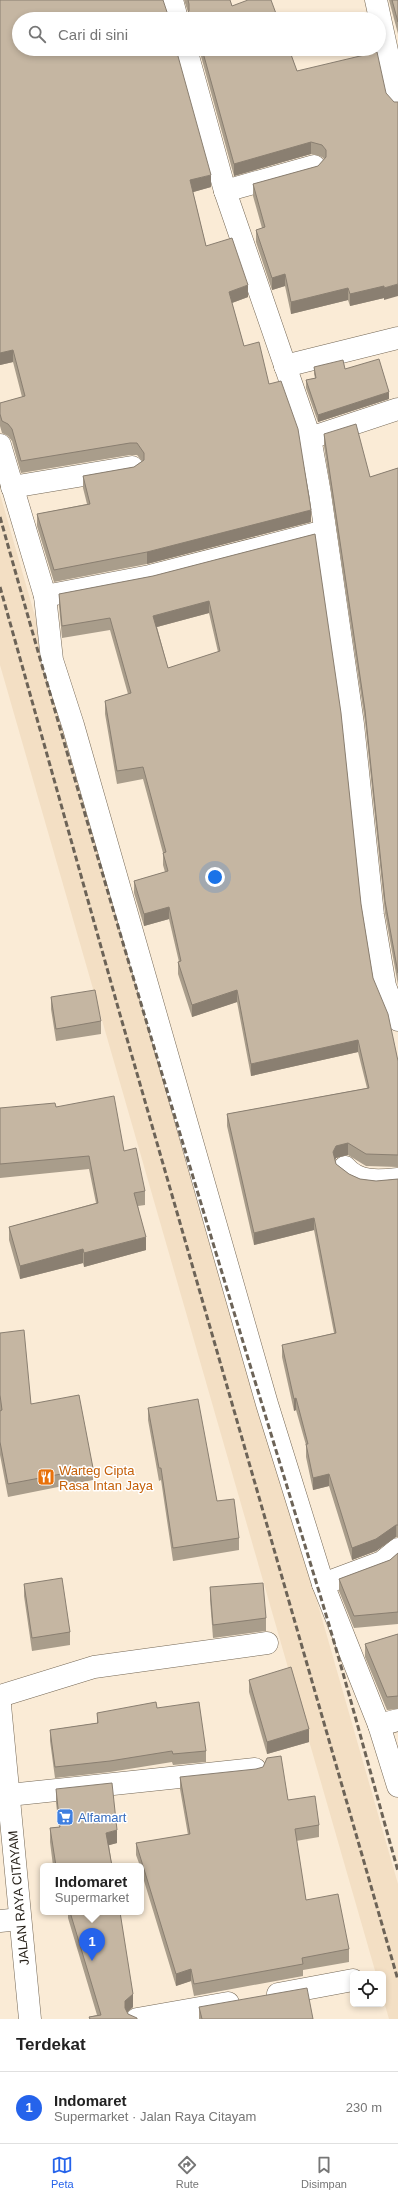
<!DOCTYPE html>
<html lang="id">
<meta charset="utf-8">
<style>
:root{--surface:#fff;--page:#f2f2f2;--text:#222;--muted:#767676;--line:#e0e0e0;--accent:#2563eb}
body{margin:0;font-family:Arial,sans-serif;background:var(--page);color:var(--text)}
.controls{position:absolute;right:12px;bottom:12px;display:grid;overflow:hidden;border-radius:6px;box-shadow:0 2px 6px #0003}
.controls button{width:36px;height:36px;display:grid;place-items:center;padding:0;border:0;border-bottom:1px solid var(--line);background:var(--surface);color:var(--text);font:20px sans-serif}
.you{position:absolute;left:215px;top:877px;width:14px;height:14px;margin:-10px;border:3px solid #fff;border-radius:50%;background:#1a73e8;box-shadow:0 0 0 6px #1a73e833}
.badge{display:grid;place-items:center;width:26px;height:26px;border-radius:50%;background:var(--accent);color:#fff;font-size:13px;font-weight:700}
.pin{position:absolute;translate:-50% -33px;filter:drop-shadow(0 1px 2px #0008)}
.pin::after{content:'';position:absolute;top:21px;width:14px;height:12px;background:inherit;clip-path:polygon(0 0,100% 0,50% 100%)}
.popup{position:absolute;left:40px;top:1863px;width:104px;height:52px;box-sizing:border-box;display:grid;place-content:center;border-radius:6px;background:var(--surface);filter:drop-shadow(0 1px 3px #0005);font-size:13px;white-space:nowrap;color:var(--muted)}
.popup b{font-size:15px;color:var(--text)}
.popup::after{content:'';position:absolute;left:50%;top:100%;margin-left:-8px;border:8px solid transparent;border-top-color:var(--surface)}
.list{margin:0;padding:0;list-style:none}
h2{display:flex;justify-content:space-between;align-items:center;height:52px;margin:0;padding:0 16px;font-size:17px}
h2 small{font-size:13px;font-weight:400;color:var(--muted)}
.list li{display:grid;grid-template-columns:26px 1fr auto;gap:12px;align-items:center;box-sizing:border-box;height:72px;padding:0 16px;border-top:1px solid var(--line)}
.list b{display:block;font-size:15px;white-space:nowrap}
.list p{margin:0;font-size:13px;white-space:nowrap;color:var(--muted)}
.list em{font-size:13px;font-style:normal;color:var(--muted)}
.icon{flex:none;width:22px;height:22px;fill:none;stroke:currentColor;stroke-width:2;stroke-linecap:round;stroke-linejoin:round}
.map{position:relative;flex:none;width:398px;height:2019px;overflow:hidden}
.search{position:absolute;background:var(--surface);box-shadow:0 2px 6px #0003;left:12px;right:12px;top:12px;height:44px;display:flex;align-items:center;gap:10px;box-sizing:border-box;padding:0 14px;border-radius:22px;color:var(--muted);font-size:15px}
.sheet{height:124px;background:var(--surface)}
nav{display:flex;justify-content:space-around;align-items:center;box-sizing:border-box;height:56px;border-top:1px solid var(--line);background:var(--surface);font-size:11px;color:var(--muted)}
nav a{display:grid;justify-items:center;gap:2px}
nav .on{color:var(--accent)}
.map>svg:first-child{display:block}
.built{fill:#f3dfc4}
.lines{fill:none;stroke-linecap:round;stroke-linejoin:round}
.street-casing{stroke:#746755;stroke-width:23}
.primary-casing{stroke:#746755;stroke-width:23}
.street{stroke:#fff;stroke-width:22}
.primary{stroke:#fff;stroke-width:22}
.rail{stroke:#6c6357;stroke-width:3;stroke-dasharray:6 3;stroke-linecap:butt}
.wall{fill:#a99d8b;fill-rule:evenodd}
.shaded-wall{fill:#8a7f71}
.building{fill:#c5b6a2;stroke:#8a7f71;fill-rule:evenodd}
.labels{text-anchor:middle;stroke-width:3;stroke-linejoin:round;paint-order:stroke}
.food-label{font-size:13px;fill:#c56008;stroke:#fff;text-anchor:start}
.shop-label{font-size:13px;fill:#366cbe;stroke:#fff;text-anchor:start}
.street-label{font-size:13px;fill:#27211a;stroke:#fff}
</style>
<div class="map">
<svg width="398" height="2019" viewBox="0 0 398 2019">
<rect width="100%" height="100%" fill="#faebd6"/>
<polygon class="built" points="0,494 398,1884 398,2019 389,2019 383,1998 383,1974 376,1974 0,665"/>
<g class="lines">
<g class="street-casing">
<g id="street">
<polyline points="172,0 177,19"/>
<polyline points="376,0 398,102"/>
<polyline points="186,49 225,191 310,438 320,493 353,724 373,915 385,986 398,1020"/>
<polyline points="225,191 314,166"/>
<polyline points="285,366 398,338"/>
<polyline points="310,438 398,409"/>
<polyline points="0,445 45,596 52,660 73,725 267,1404 323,1584 379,1725 398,1786"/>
<polyline points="12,487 132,467"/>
<polyline points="45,596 150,576 325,531"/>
<path d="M345,1167C358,1183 379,1181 398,1179"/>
<polyline points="323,1584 382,1562 398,1549"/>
<polyline points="0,1696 94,1667 267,1643"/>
<polyline points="379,1725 398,1720"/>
<polyline points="9,1795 255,1769"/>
<polyline points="0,1921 20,1919"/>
<polyline points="278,1994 353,1980"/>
<polyline points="137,2019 228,2003"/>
</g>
</g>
<g class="primary-casing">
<polyline id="primary" points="0,1705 30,2019"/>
</g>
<use href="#street" class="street"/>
<use href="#primary" class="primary"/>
<g class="rail">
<path d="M0,517C100,875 209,1230 317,1585C346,1679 371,1776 398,1871"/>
<polyline points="0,587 119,1011 398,1980"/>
</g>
</g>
<g class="wall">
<polygon points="184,0 230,0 232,6 185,16 188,12"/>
<polygon points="389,0 398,0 398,34"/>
<polygon points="19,19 211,187 193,192 206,246 248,297 232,303 244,346 269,384 311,522 147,564 54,582 37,526 37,514 87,504 83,488 83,476 134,467 142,461 137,455 130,455 21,473 12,441 8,436 2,433 0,426 0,403 22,397 13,362 0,365"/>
<polygon points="199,49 289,49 297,71 386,93 384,300 384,298 350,306 348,300 291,314 285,286 272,290 256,242 256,230 262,228 253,196 253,184 318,166 324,159 322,157 311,154 234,176"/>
<polygon points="314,367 345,369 389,399 318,422 306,388 306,380 315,378 314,374"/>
<polygon points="324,434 370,477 398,468 398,985 385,913 365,722 324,446"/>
<path d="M315,534L361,904L373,978L398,1061V1167L366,1166L348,1155L336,1158L335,1160L336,1164L349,1174L360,1179L376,1181L398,1179V1537H396L376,1551L352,1560L329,1486L313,1490L306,1457V1445L296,1410L294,1411L282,1357V1345L334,1333L314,1230L254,1245L227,1126V1114L367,1088L358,1052L251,1076L237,1002L192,1017L178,974V962H179L169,919L144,926L134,893V881L165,872L163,865V853L143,779L117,784L105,714V701L128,694L110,630L62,638L59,606V594L153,576ZM209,613L218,652L168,668L157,627Z"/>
<polygon points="51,997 101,1021 101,1034 56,1041 51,1009"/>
<polygon points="56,1107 124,1151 145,1191 145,1205 138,1206 146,1250 84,1267 83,1263 20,1279 9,1240 9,1227 96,1203 89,1169 0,1178 0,1108"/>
<polygon points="0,1333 31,1404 93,1468 93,1480 8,1497 0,1455"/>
<polygon points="148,1408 217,1501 239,1538 239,1550 173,1561 161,1480 159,1481 148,1420"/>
<polygon points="398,1553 398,1624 354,1628 339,1591 339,1579 390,1560"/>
<polygon points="24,1584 70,1632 70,1645 32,1651 24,1596"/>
<polygon points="210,1587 266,1618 266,1631 213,1638 210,1600"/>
<polygon points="398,1634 398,1709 387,1710 365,1657 365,1644"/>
<polygon points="249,1680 309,1742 267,1754 249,1692"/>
<polygon points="157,1708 206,1751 206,1762 173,1765 172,1762 110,1772 55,1778 50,1741 50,1730 97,1723 97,1713"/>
<polygon points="180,1777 288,1800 319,1825 319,1837 296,1841 306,1900 349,1949 349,1962 303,1970 303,1976 194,1996 191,1981 176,1986 141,1871 141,1866 140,1866 136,1855 136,1843 188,1835 180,1789"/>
<polygon points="56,1789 117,1843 109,1845 112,1866 53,1866 50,1842 50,1828 59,1827 56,1803"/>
<polygon points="68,1912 120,1912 133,2007 127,2013 128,2014 137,2019 89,2019 89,2017 97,2015 68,1918"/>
<polygon points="199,2007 313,2019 199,2019"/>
</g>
<g class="shaded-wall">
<polygon points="311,142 311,154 234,176 234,164"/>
<polygon points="211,175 211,187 190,193 190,180"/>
<polygon points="285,274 285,286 272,290 272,278"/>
<polygon points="398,284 398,296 384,300 384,288"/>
<polygon points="248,285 248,297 229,304 229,292"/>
<polygon points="384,286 384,298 350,306 350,294"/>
<polygon points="348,288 348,300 291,314 291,302"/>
<polygon points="13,350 13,362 0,365 0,353"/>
<polygon points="389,392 389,399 318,422 318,415"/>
<polygon points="311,510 311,522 147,564 147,552"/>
<polygon points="209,601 209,613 153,628 153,616"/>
<polygon points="169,907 169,919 144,926 144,914"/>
<polygon points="237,990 237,1002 192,1017 192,1005"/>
<polygon points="358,1040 358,1052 251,1076 251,1064"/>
<polygon points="348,1143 348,1155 336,1158 333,1164 333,1152 336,1146"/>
<polygon points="314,1218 314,1230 254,1245 254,1233"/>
<polygon points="146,1237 146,1250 84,1267 84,1253"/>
<polygon points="83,1249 83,1263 20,1279 20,1266"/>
<polygon points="296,1398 296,1410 294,1411 294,1399"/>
<polygon points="329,1474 329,1486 313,1490 313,1478"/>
<polygon points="396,1525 396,1537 376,1551 352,1560 352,1548"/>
<polygon points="309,1729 309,1742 267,1754 267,1742"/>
<polygon points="117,1830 117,1843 106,1846 106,1833"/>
<polygon points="191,1969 191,1981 176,1986 176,1974"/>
<polygon points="133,1994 133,2007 125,2014 125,2001"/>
</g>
<g class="building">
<polygon points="0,0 163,0 168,15 173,19 178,19 19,19 19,49 176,49 211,175 190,180 206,246 232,238 248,285 229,292 244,346 259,342 269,384 281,381 298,429 311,510 147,552 54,570 37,514 90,504 83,476 134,467 144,460 144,453 137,443 130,443 21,461 12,429 8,424 2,421 0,414 0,403 25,396 13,350 0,353"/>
<polygon points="188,0 230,0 232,6 248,0 271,0 278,19 180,19 185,16 189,11 189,4"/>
<polygon points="392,0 398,0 398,22"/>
<polygon points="202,49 289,49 297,71 377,52 386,93 394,102 398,102 398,284 384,288 384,286 350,294 348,288 291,302 285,274 272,278 256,230 265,227 253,184 318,166 326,157 326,150 322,145 311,142 234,164"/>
<polygon points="379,359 389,392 318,415 306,380 316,378 314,367 343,360 345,369"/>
<polygon points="356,424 370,477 398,468 398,973 385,901 365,710 324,434"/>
<path d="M315,534L341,713L361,904L373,978L388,1014L398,1061V1155L366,1154L348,1143L336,1146L333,1152L336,1164L349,1174L360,1179L376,1181L398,1179V1525H396L376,1539L352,1548L329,1474L313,1478L306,1444H308L296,1398L294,1399L282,1345L336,1333L314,1218L254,1233L227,1114L369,1088L358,1040L251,1064L237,990L192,1005L178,962L181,961L169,907L144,914L134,881L168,871L163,853L166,852L143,767L117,771L105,701L131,693L110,618L62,626L59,594L153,576ZM209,601L220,651L168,668L153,616Z"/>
<polygon points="95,990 101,1021 56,1029 51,997"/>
<polygon points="114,1096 124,1151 136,1148 145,1191 134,1193 146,1237 84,1253 83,1249 20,1266 9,1227 98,1203 89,1156 0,1164 0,1108 55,1103 56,1107"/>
<polygon points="24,1330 31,1404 79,1395 93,1468 8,1484 0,1442 0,1411 2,1410 0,1395 0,1333"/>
<polygon points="198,1399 217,1501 234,1499 239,1538 173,1548 161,1468 159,1468 148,1408"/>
<polygon points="398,1553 398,1612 354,1616 339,1579 390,1560"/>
<polygon points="62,1578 70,1632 32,1638 24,1584"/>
<polygon points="263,1583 266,1618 213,1625 210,1587"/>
<polygon points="398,1634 398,1696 387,1697 365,1644"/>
<polygon points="291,1667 309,1729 267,1742 249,1680"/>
<polygon points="156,1702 157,1708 199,1702 206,1751 173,1754 172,1751 110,1761 55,1767 50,1730 98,1723 97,1713"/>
<polygon points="281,1756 288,1800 315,1796 319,1825 295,1829 306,1900 338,1894 349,1949 302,1958 303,1964 194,1984 191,1969 176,1974 136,1843 190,1834 180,1777 256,1769 263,1767 267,1758"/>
<polygon points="112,1783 117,1830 106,1833 112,1866 56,1866 50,1828 60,1827 56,1789"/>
<polygon points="70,1912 120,1912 133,1994 125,2001 125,2008 128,2014 137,2018 137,2019 90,2019 89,2017 101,2015"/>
<polygon points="307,1988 313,2019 202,2019 199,2007"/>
</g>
<defs>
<g id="restaurant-square" transform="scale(0.9)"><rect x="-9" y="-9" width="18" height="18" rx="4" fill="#e8710a" stroke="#fff"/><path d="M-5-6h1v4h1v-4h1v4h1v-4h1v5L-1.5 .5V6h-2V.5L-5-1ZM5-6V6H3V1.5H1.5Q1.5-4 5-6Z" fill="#fff"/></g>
<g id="supermarket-square" transform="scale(0.9)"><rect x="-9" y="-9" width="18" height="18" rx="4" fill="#3f7fe0" stroke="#fff"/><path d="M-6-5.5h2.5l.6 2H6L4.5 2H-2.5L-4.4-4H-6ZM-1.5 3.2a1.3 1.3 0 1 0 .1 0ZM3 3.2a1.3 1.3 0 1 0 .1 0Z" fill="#fff"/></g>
</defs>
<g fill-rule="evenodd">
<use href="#restaurant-square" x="46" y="1477"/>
<use href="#supermarket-square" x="65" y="1817"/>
</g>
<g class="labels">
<g class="food-label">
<text x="59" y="1475">Warteg Cipta<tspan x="59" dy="15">Rasa Intan Jaya</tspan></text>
</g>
<g class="shop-label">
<text x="78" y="1822">Alfamart</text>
</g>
<g class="street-label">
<text transform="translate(18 1898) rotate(-95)" y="5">JALAN RAYA CITAYAM</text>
</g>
</g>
</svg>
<div class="controls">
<button><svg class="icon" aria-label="locate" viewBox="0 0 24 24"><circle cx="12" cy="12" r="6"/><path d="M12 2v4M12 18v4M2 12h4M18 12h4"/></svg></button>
</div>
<div class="you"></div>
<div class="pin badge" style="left:92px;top:1961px">1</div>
<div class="popup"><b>Indomaret</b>Supermarket</div>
<div class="search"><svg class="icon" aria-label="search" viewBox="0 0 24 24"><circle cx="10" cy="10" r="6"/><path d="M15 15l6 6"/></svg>Cari di sini</div>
</div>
<section class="sheet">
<h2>Terdekat<small></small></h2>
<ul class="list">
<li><span class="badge">1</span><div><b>Indomaret</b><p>Supermarket · Jalan Raya Citayam</p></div><em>230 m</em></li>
</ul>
</section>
<nav>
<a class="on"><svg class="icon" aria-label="map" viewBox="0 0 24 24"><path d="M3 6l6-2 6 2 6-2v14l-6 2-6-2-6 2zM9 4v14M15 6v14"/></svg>Peta</a>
<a><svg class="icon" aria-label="directions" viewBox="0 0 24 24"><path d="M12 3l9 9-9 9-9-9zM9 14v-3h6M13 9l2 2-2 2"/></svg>Rute</a>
<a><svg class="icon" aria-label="saved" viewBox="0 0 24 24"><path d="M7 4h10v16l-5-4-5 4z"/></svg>Disimpan</a>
</nav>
